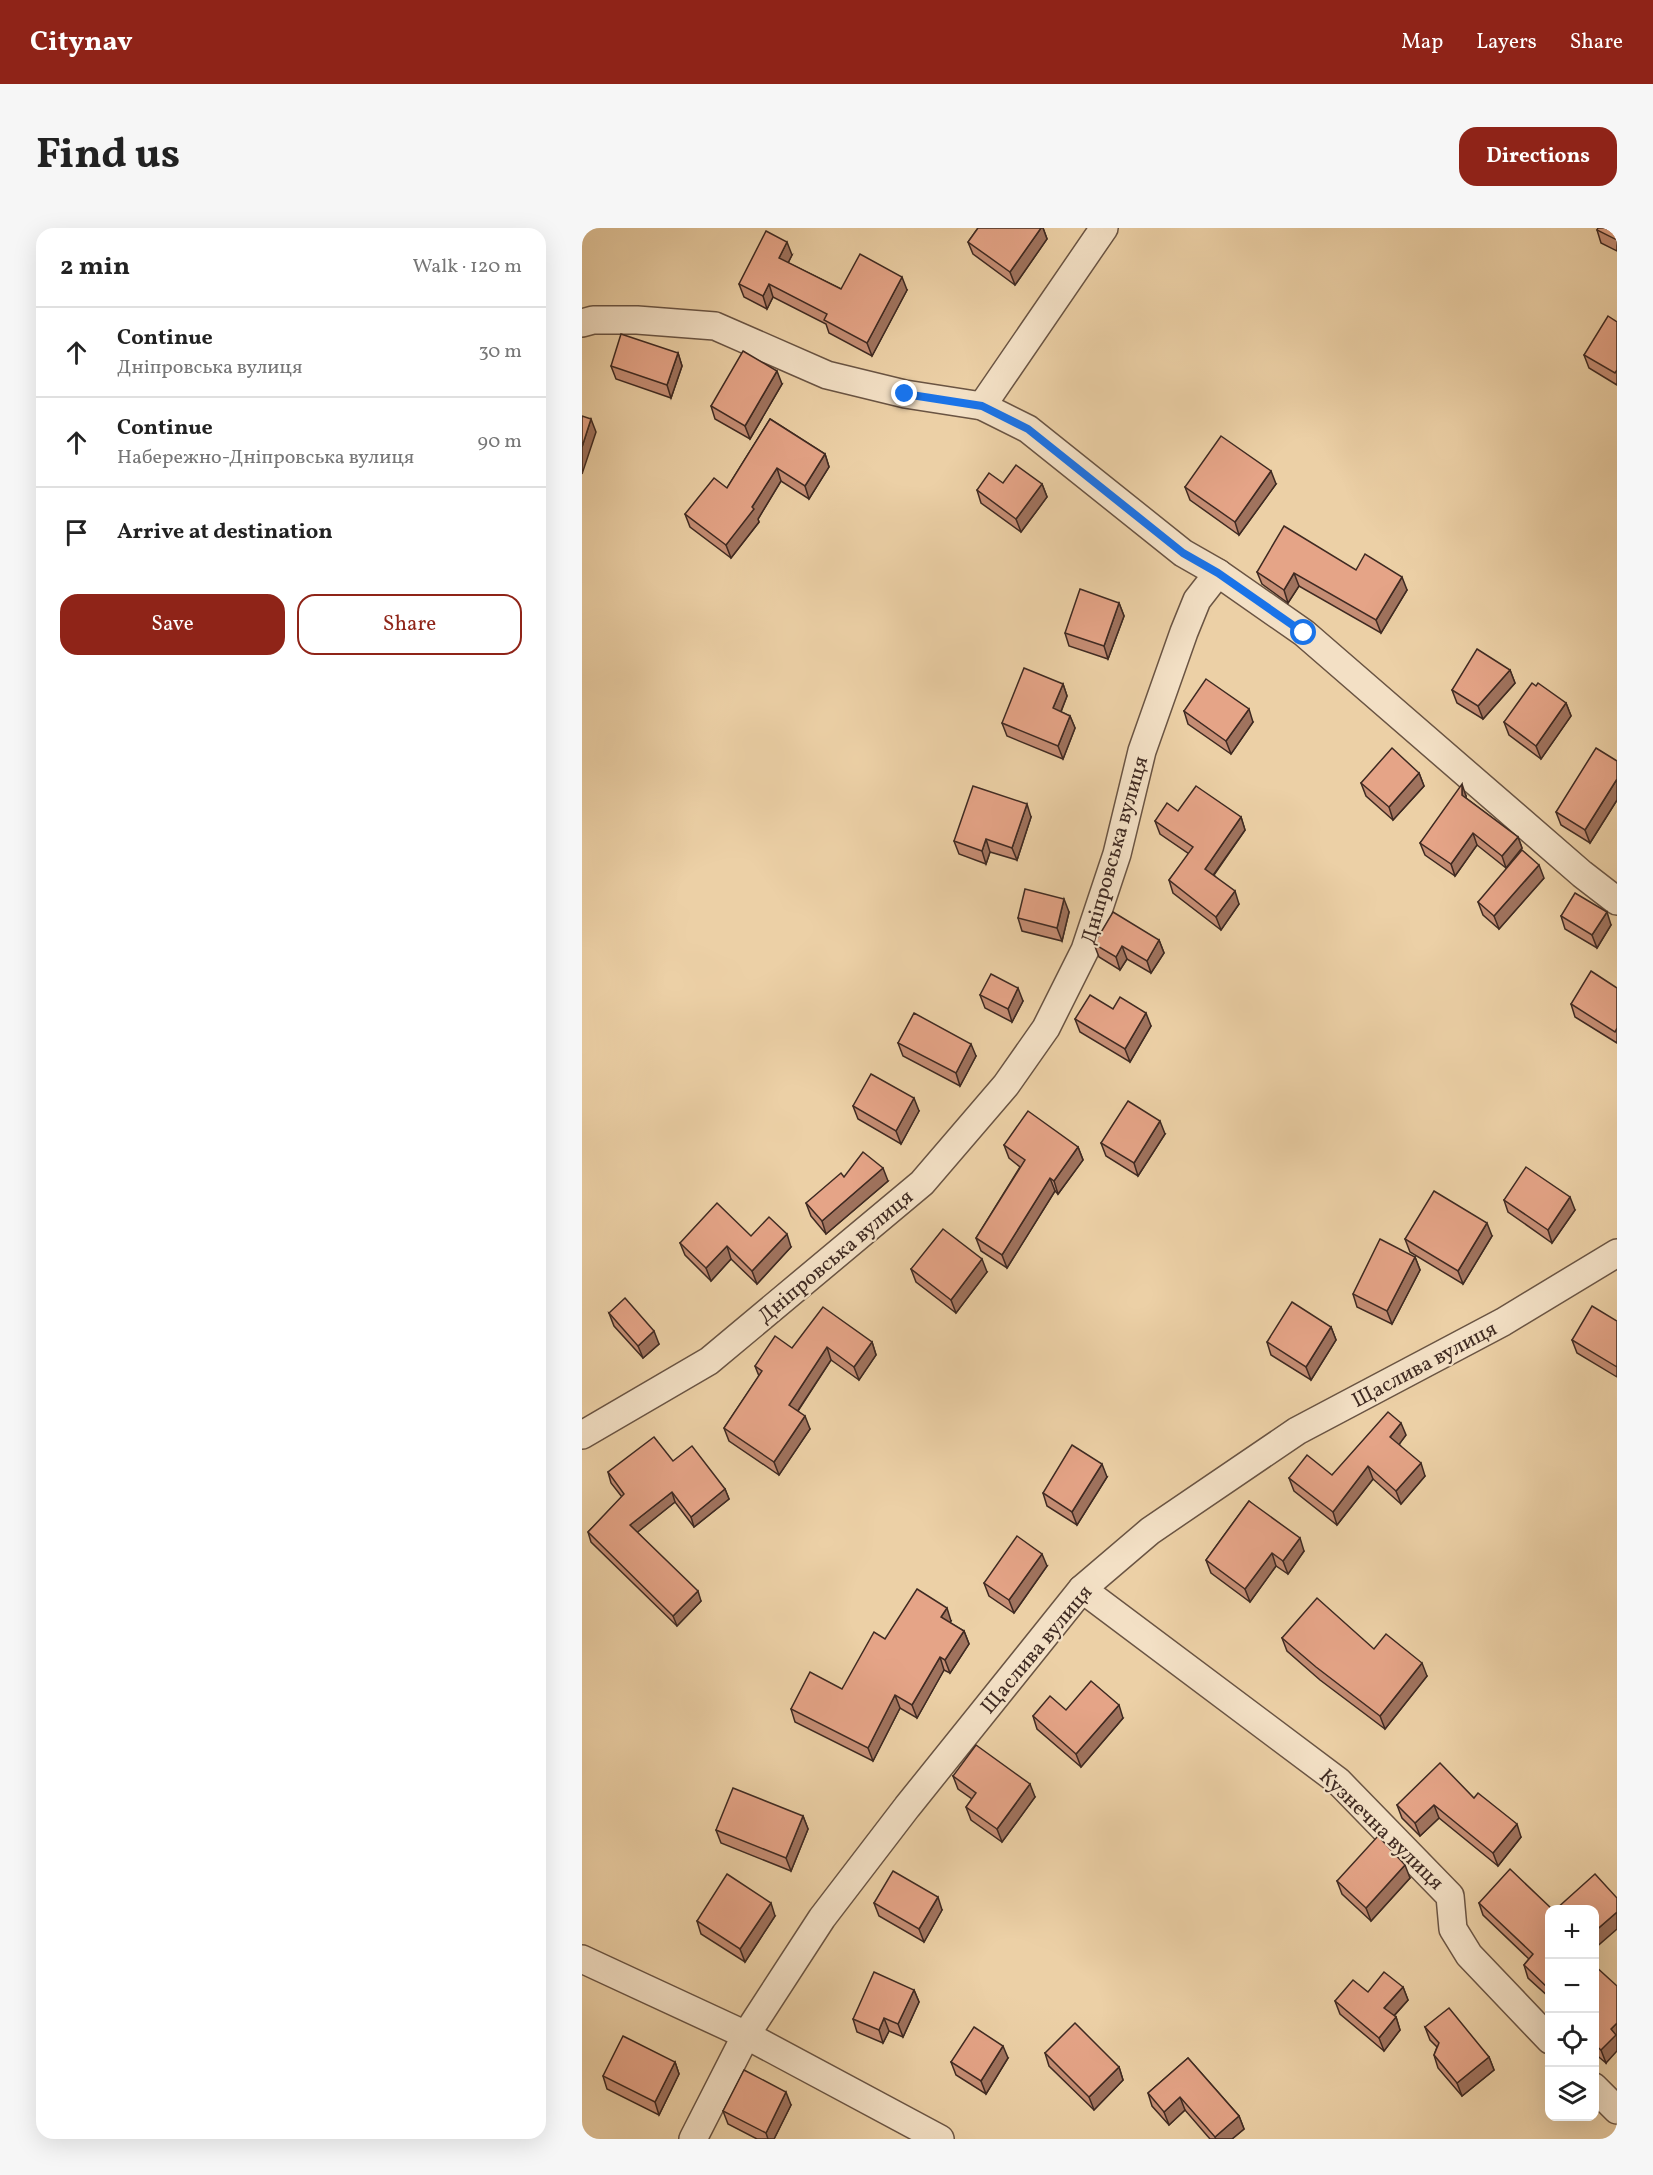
<!DOCTYPE html>
<meta charset="utf-8">
<style>
:root{--surface:#fff;--page:#f6f6f6;--text:#222;--muted:#767676;--line:#e0e0e0;--accent:#8f2418}
body{margin:0;font-family:Vollkorn,serif;background:var(--page);color:var(--text)}
.controls{position:absolute;right:18px;bottom:18px;display:grid;overflow:hidden;border-radius:12px;box-shadow:0 6px 24px #0002}
.controls button{width:54px;height:54px;display:grid;place-items:center;padding:0;border:0;border-bottom:2px solid var(--line);background:var(--surface);color:var(--text);font:30px sans-serif}
.stop{position:absolute;width:18px;height:18px;margin:-14px;border:4px solid #1a73e8;border-radius:50%;background:#fff}
.stop.end{background:#1a73e8;border-color:#fff;box-shadow:0 2px 6px #0008}
.list{margin:0;padding:0;list-style:none}
h2{display:flex;justify-content:space-between;align-items:center;height:78px;margin:0;padding:0 24px;font-size:26px}
h2 small{font-size:20px;font-weight:400;color:var(--muted)}
.list li{display:grid;grid-template-columns:39px 1fr auto;gap:18px;align-items:center;box-sizing:border-box;height:90px;padding:0 24px;border-top:2px solid var(--line)}
.list b{display:block;font-size:22px;white-space:nowrap}
.list p{margin:0;font-size:20px;white-space:nowrap;color:var(--muted)}
.list em{font-size:20px;font-style:normal;color:var(--muted)}
.actions{display:flex;gap:12px;padding:18px 24px}
.actions a{flex:1;padding:14px 0;border:2px solid var(--accent);border-radius:18px;text-align:center;font-size:21px;color:var(--accent)}
.actions .main{background:var(--accent);color:#fff}
.icon{flex:none;width:33px;height:33px;fill:none;stroke:currentColor;stroke-width:2;stroke-linecap:round;stroke-linejoin:round}
.map{position:relative;flex:none;width:1035px;height:1911px;overflow:hidden;border-radius:18px}
header{display:flex;align-items:center;gap:36px;box-sizing:border-box;height:84px;padding:0 30px;background:var(--accent);color:#fff}
header strong{font-size:28px}
nav{display:flex;gap:33px;margin-inline-start:auto;font-size:21px}
.intro{display:flex;align-items:center;justify-content:space-between;box-sizing:border-box;height:144px;padding:0 36px}
h1{margin:0;font-size:42px}
.button{padding:15px 27px;border-radius:18px;background:var(--accent);color:#fff;font-size:21px;font-weight:700}
main{display:flex;gap:36px;padding:0 36px}
aside{flex:1;background:var(--surface);border-radius:18px;box-shadow:0 6px 24px #0002}
.map>svg:first-child{display:block}
.lines{fill:none;stroke-linecap:round;stroke-linejoin:round}
.street-casing{stroke:#6a5443;stroke-width:30}
.street{stroke:#f3e0c5;stroke-width:27}
.wall{fill:#c58d74;stroke:#3f2a22;stroke-width:1.5}
.shaded-wall{fill:#a0735e;stroke:#3f2a22;stroke-width:1.5}
.building{fill:#e5a487;stroke:#3f2a22;stroke-width:1.5}
.route{stroke:#1a73e8;stroke-width:8}
.labels{text-anchor:middle;stroke-width:4.5;stroke-linejoin:round;paint-order:stroke}
.street-label{font-size:21px;fill:#3f2a22;stroke:#f3e0c5}
</style>
<header>
<strong>Citynav</strong>
<nav><a>Map</a><a>Layers</a><a>Share</a></nav>
</header>
<div class="intro"><h1>Find us</h1><a class="button">Directions</a></div>
<main>
<aside>
<h2>2 min<small>Walk · 120 m</small></h2>
<ul class="list">
<li><svg class="icon" aria-label="ahead" viewBox="0 0 24 24"><path d="M12 20V5M6 11l6-6 6 6"/></svg><div><b>Continue</b><p>Дніпровська вулиця</p></div><em>30 m</em></li>
<li><svg class="icon" aria-label="ahead" viewBox="0 0 24 24"><path d="M12 20V5M6 11l6-6 6 6"/></svg><div><b>Continue</b><p>Набережно-Дніпровська вулиця</p></div><em>90 m</em></li>
<li><svg class="icon" aria-label="arrive" viewBox="0 0 24 24"><path d="M6 21V4h12l-3 4 3 4H6"/></svg><div><b>Arrive at destination</b></div></li>
</ul>
<div class="actions"><a class="main">Save</a><a>Share</a></div>
</aside>
<div class="map">
<svg width="1035" height="1911" viewBox="0 0 1035 1911">
<rect width="100%" height="100%" fill="#ecd0a6"/>
<filter id="stains"><feTurbulence type="fractalNoise" baseFrequency=".00333" numOctaves="4"/><feColorMatrix values="0 0 0 0 .2 0 0 0 0 .09 0 0 0 0 .02 0 0 0 .5 -.17"/></filter>
<radialGradient id="worn" r=".72"><stop offset=".6" stop-color="#630" stop-opacity="0"/><stop offset="1" stop-color="#630" stop-opacity=".3"/></radialGradient>
<g class="lines">
<g class="street-casing">
<g id="street">
<polyline points="0,95 11,92 55,92 133,98 245,147 323,166 400,178 446,201 601,325 636,345"/>
<polyline points="400,178 522,0"/>
<polyline points="0,1207 127,1133 340,955 424,857 464,800 503,722 535,626 560,523 602,404 615,372 636,345 722,405 1000,646 1035,673"/>
<polyline points="500,1361 756,1553 868,1668 871,1701 887,1727 968,1812"/>
<polyline points="0,1731 164,1807 358,1911"/>
<polyline points="1012,1859 1035,1882"/>
<polyline points="111,1911 164,1807 240,1690 325,1579 500,1361 568,1303 715,1203 921,1094 1035,1025"/>
</g>
</g>
<use href="#street" class="street"/>
</g>
<g class="wall">
<polygon points="396,0 461,0 465,11 433,57 391,26 386,14"/>
<polygon points="1035,0 1035,23 1019,15 1015,2"/>
<polygon points="210,27 206,35 259,61 325,62 290,128 247,105 244,96 191,69 185,81 162,69 157,56"/>
<polygon points="1035,94 1035,157 1007,140 1002,127"/>
<polygon points="96,125 100,138 89,170 34,151 29,138"/>
<polygon points="200,156 168,211 133,191 129,178"/>
<polygon points="188,191 243,226 247,239 227,271 199,253 176,291 177,294 149,330 108,299 103,286 145,260"/>
<polygon points="421,255 460,256 465,269 439,304 399,275 395,262"/>
<polygon points="694,256 657,307 608,272 603,259"/>
<polygon points="774,342 825,362 799,405 717,358 706,375 680,356 675,344"/>
<polygon points="537,375 542,388 526,431 487,418 483,405"/>
<polygon points="928,442 933,455 901,491 875,475 870,462"/>
<polygon points="481,456 485,468 479,484 488,488 493,500 481,531 425,508 420,495"/>
<polygon points="984,475 989,488 959,531 927,507 922,494"/>
<polygon points="602,483 671,494 649,526 606,496"/>
<polygon points="1035,533 1035,572 1008,615 979,597 974,584"/>
<polygon points="837,545 842,558 811,592 784,568 779,555"/>
<polygon points="884,568 884,570 936,609 940,620 924,640 895,617 873,648 843,627 838,615"/>
<polygon points="596,583 659,589 663,602 632,647 657,676 639,702 591,665 587,652 607,626 578,606 573,593"/>
<polygon points="449,589 435,632 408,624 404,636 377,626 372,613"/>
<polygon points="962,650 917,701 901,687 896,674"/>
<polygon points="487,684 480,713 440,703 436,690"/>
<polygon points="979,688 1029,697 1015,720 983,701"/>
<polygon points="577,712 582,725 569,745 545,731 538,742 517,729 512,716"/>
<polygon points="1035,760 1035,815 993,789 989,776"/>
<polygon points="398,767 441,773 430,794 403,780"/>
<polygon points="531,781 569,798 548,834 498,804 493,791"/>
<polygon points="316,815 394,828 378,858 321,828"/>
<polygon points="271,878 337,883 319,916 276,891"/>
<polygon points="583,906 556,948 524,928 519,915"/>
<polygon points="422,917 496,919 501,932 476,966 473,963 425,1040 399,1023 394,1010 438,939 427,930"/>
<polygon points="262,949 306,953 244,1006 229,988 224,975"/>
<polygon points="922,972 993,982 970,1015 926,984"/>
<polygon points="169,1008 209,1019 175,1056 149,1031 129,1053 103,1027 98,1015"/>
<polygon points="910,1008 881,1056 828,1024 823,1011"/>
<polygon points="833,1029 838,1042 810,1096 775,1079 771,1066"/>
<polygon points="329,1041 405,1044 374,1085 334,1054"/>
<polygon points="27,1085 77,1116 61,1130 32,1098"/>
<polygon points="1035,1093 1035,1149 995,1125 990,1112"/>
<polygon points="749,1099 754,1112 729,1152 689,1127 685,1114"/>
<polygon points="290,1114 294,1127 277,1152 249,1132 216,1183 228,1201 197,1247 147,1213 142,1200 177,1148 173,1138 210,1120"/>
<polygon points="824,1207 817,1216 843,1248 819,1276 791,1251 755,1297 712,1263 707,1250 750,1247"/>
<polygon points="91,1233 143,1261 147,1271 112,1299 93,1274 55,1304 119,1373 95,1398 9,1314 6,1304 40,1269 29,1255 26,1244"/>
<polygon points="525,1249 495,1297 465,1278 461,1265"/>
<polygon points="667,1273 722,1323 706,1346 694,1338 668,1374 629,1345 624,1332"/>
<polygon points="465,1338 432,1385 407,1368 402,1355"/>
<polygon points="369,1393 368,1395 382,1403 387,1416 368,1445 362,1442 335,1490 318,1480 291,1533 213,1494 209,1481 260,1461 303,1411"/>
<polygon points="700,1410 792,1421 845,1448 803,1501 738,1452 705,1423"/>
<polygon points="484,1482 541,1490 499,1539 455,1501 451,1488"/>
<polygon points="371,1548 453,1569 420,1614 389,1592 384,1579 390,1571 376,1561"/>
<polygon points="892,1570 939,1609 916,1638 857,1590 838,1608 820,1590 815,1577"/>
<polygon points="221,1588 226,1601 209,1643 139,1615 134,1602"/>
<polygon points="828,1650 789,1693 760,1666 755,1653"/>
<polygon points="292,1675 360,1682 342,1714 297,1688"/>
<polygon points="897,1675 968,1682 968,1770 946,1750 942,1737 947,1731 901,1687"/>
<polygon points="193,1688 163,1734 119,1706 115,1693"/>
<polygon points="1012,1737 1024,1835 1012,1825"/>
<polygon points="821,1759 826,1772 812,1788 814,1789 818,1802 802,1823 758,1786 753,1773 786,1764"/>
<polygon points="332,1762 337,1774 321,1809 307,1803 301,1815 275,1804 271,1791"/>
<polygon points="843,1799 907,1829 912,1842 880,1868 856,1840 852,1827 855,1819 848,1812"/>
<polygon points="463,1825 537,1839 541,1852 512,1882 467,1838"/>
<polygon points="426,1830 404,1866 374,1847 369,1834"/>
<polygon points="606,1830 657,1888 662,1901 650,1911 628,1911 603,1882 587,1897 570,1878 566,1865"/>
<polygon points="93,1834 97,1846 77,1887 25,1861 21,1848"/>
<polygon points="209,1877 192,1911 175,1911 146,1896 141,1883"/>
</g>
<g class="shaded-wall">
<polygon points="459,0 461,0 465,11 433,57 428,44"/>
<polygon points="205,14 210,27 202,43 197,30"/>
<polygon points="320,49 325,62 290,128 285,115"/>
<polygon points="187,56 191,69 185,81 181,68"/>
<polygon points="96,125 100,138 89,170 85,157"/>
<polygon points="195,143 200,156 168,211 163,198"/>
<polygon points="9,191 14,204 0,246 0,219"/>
<polygon points="243,226 247,239 227,271 223,258"/>
<polygon points="195,240 199,253 176,291 177,294 149,330 144,317 170,279"/>
<polygon points="689,243 694,256 657,307 653,294"/>
<polygon points="460,256 465,269 439,304 434,291"/>
<polygon points="712,345 717,358 706,375 702,362"/>
<polygon points="820,349 825,362 799,405 794,392"/>
<polygon points="537,375 542,388 526,431 522,418"/>
<polygon points="928,442 933,455 901,491 896,478"/>
<polygon points="481,456 485,468 475,493 471,480"/>
<polygon points="984,475 989,488 959,531 954,518"/>
<polygon points="667,481 671,494 649,526 644,513"/>
<polygon points="488,488 493,500 481,531 476,518"/>
<polygon points="837,545 842,558 811,592 807,579"/>
<polygon points="1035,551 1035,572 1008,615 1003,602"/>
<polygon points="880,556 884,568 884,578 880,567"/>
<polygon points="445,576 449,589 435,632 430,620"/>
<polygon points="659,589 663,602 627,653 623,641"/>
<polygon points="891,605 895,617 873,648 869,636"/>
<polygon points="936,609 940,620 924,640 920,628"/>
<polygon points="404,611 408,624 404,636 400,623"/>
<polygon points="957,637 962,650 917,701 912,688"/>
<polygon points="653,663 657,676 639,702 634,689"/>
<polygon points="482,671 487,684 480,713 475,700"/>
<polygon points="1025,684 1029,697 1015,720 1010,707"/>
<polygon points="577,712 582,725 569,745 565,733"/>
<polygon points="540,718 545,731 538,742 534,729"/>
<polygon points="436,760 441,773 430,794 426,781"/>
<polygon points="564,785 569,798 548,834 543,821"/>
<polygon points="389,816 394,828 378,858 374,845"/>
<polygon points="332,870 337,883 319,916 314,903"/>
<polygon points="578,893 583,906 556,948 552,935"/>
<polygon points="496,919 501,932 476,966 472,953"/>
<polygon points="301,940 306,953 244,1006 240,993"/>
<polygon points="468,950 473,963 425,1040 420,1027"/>
<polygon points="988,969 993,982 970,1015 966,1002"/>
<polygon points="905,995 910,1008 881,1056 876,1043"/>
<polygon points="205,1006 209,1019 175,1056 170,1043"/>
<polygon points="145,1018 149,1031 129,1053 124,1040"/>
<polygon points="833,1029 838,1042 810,1096 805,1083"/>
<polygon points="400,1031 405,1044 374,1085 369,1072"/>
<polygon points="749,1099 754,1112 729,1152 724,1139"/>
<polygon points="72,1103 77,1116 61,1130 56,1118"/>
<polygon points="290,1114 294,1127 277,1152 272,1139"/>
<polygon points="245,1119 249,1132 211,1190 207,1177"/>
<polygon points="223,1188 228,1201 197,1247 192,1234"/>
<polygon points="819,1195 824,1207 813,1222 808,1209"/>
<polygon points="839,1235 843,1248 819,1276 814,1263"/>
<polygon points="520,1236 525,1249 495,1297 490,1284"/>
<polygon points="786,1238 791,1251 755,1297 751,1284"/>
<polygon points="143,1261 147,1271 112,1299 109,1289"/>
<polygon points="90,1264 93,1274 52,1307 48,1297"/>
<polygon points="718,1310 722,1323 706,1346 701,1333"/>
<polygon points="690,1325 694,1338 668,1374 663,1361"/>
<polygon points="460,1326 465,1338 432,1385 427,1372"/>
<polygon points="116,1363 119,1373 95,1398 91,1388"/>
<polygon points="365,1380 369,1393 364,1402 359,1389"/>
<polygon points="382,1403 387,1416 368,1445 363,1432"/>
<polygon points="358,1429 362,1442 335,1490 330,1477"/>
<polygon points="840,1435 845,1448 803,1501 798,1488"/>
<polygon points="313,1467 318,1480 291,1533 286,1520"/>
<polygon points="537,1477 541,1490 499,1539 494,1526"/>
<polygon points="448,1556 453,1569 420,1614 415,1601"/>
<polygon points="852,1577 857,1590 838,1608 833,1595"/>
<polygon points="221,1588 226,1601 209,1643 204,1630"/>
<polygon points="935,1596 939,1609 916,1638 911,1625"/>
<polygon points="823,1637 828,1650 789,1693 784,1680"/>
<polygon points="356,1669 360,1682 342,1714 337,1701"/>
<polygon points="189,1675 193,1688 163,1734 158,1721"/>
<polygon points="1035,1684 1035,1701 1012,1721 1012,1704"/>
<polygon points="821,1759 826,1772 807,1793 802,1780"/>
<polygon points="332,1762 337,1774 321,1809 316,1796"/>
<polygon points="814,1789 818,1802 802,1823 797,1810"/>
<polygon points="302,1790 307,1803 301,1815 297,1802"/>
<polygon points="1035,1795 1035,1823 1024,1835 1019,1822 1029,1801"/>
<polygon points="421,1818 426,1830 404,1866 399,1853"/>
<polygon points="907,1829 912,1842 880,1868 875,1855"/>
<polygon points="93,1834 97,1846 77,1887 73,1874"/>
<polygon points="537,1839 541,1852 512,1882 507,1869"/>
<polygon points="204,1864 209,1877 192,1911 186,1911 184,1905"/>
<polygon points="598,1869 603,1882 587,1897 582,1884"/>
<polygon points="657,1888 662,1901 650,1911 634,1911 633,1909"/>
</g>
<g class="building">
<polygon points="396,0 459,0 428,44 386,14"/>
<polygon points="1016,0 1035,0 1035,12 1015,2"/>
<polygon points="184,3 205,14 197,30 259,61 278,26 320,49 285,115 242,92 245,86 187,56 181,68 157,56"/>
<polygon points="1026,88 1035,94 1035,142 1033,145 1002,127"/>
<polygon points="39,106 96,125 85,157 29,138"/>
<polygon points="161,123 195,143 163,198 129,178"/>
<polygon points="0,188 9,191 0,219"/>
<polygon points="188,191 243,226 223,258 195,240 170,279 172,281 144,317 103,286 132,250 145,260"/>
<polygon points="639,208 689,243 653,294 603,259"/>
<polygon points="434,237 460,256 434,291 395,262 407,245 421,255"/>
<polygon points="702,298 774,342 783,326 820,349 794,392 712,345 702,362 675,344"/>
<polygon points="498,361 537,375 522,418 483,405"/>
<polygon points="895,421 928,442 896,478 870,462"/>
<polygon points="442,440 481,456 471,480 488,488 476,518 420,495"/>
<polygon points="624,451 667,481 644,513 602,483"/>
<polygon points="950,455 954,458 956,455 984,475 954,518 922,494"/>
<polygon points="810,520 837,545 807,579 779,555"/>
<polygon points="1014,520 1035,533 1035,551 1003,602 974,584"/>
<polygon points="880,556 880,567 936,609 920,628 891,605 869,636 838,615"/>
<polygon points="391,558 445,576 430,620 404,611 400,623 372,613"/>
<polygon points="614,558 659,589 623,641 653,663 634,689 587,652 611,619 573,593 585,575 596,583"/>
<polygon points="940,622 957,637 912,688 896,674"/>
<polygon points="443,661 482,671 475,700 436,690"/>
<polygon points="993,665 1025,684 1010,707 979,688"/>
<polygon points="531,684 577,712 565,733 540,718 534,729 512,716"/>
<polygon points="1009,743 1035,760 1035,800 1033,804 989,776"/>
<polygon points="409,746 436,760 426,781 398,767"/>
<polygon points="508,767 531,781 538,769 564,785 543,821 493,791"/>
<polygon points="332,785 389,816 374,845 316,815"/>
<polygon points="289,846 332,870 314,903 271,878"/>
<polygon points="546,873 578,893 552,935 519,915"/>
<polygon points="446,883 496,919 472,953 468,950 420,1027 394,1010 443,932 422,917"/>
<polygon points="281,924 301,940 240,993 224,975 259,945 262,949"/>
<polygon points="944,939 988,969 966,1002 922,972"/>
<polygon points="852,963 905,995 876,1043 823,1011"/>
<polygon points="135,975 169,1008 187,989 205,1006 170,1043 145,1018 124,1040 98,1015"/>
<polygon points="361,1001 400,1031 369,1072 329,1041"/>
<polygon points="798,1011 833,1029 805,1083 771,1066"/>
<polygon points="43,1070 72,1103 56,1118 27,1085"/>
<polygon points="710,1074 749,1099 724,1139 685,1114"/>
<polygon points="1010,1078 1035,1093 1035,1139 990,1112"/>
<polygon points="241,1079 290,1114 272,1139 245,1119 207,1177 223,1188 192,1234 142,1200 180,1143 173,1138 193,1108 210,1120"/>
<polygon points="806,1184 819,1195 808,1209 839,1235 814,1263 786,1238 751,1284 707,1250 725,1227 750,1247"/>
<polygon points="72,1209 91,1233 110,1218 143,1261 109,1289 90,1264 48,1297 116,1363 91,1388 6,1304 42,1266 26,1244"/>
<polygon points="490,1217 520,1236 490,1284 461,1265"/>
<polygon points="667,1273 718,1310 701,1333 690,1325 663,1361 624,1332"/>
<polygon points="435,1308 460,1326 427,1372 402,1355"/>
<polygon points="335,1361 365,1380 359,1389 382,1403 363,1432 358,1429 330,1477 313,1467 286,1520 209,1481 228,1444 260,1461 292,1404 303,1411"/>
<polygon points="735,1370 792,1421 804,1406 840,1435 798,1488 734,1439 700,1410"/>
<polygon points="509,1453 537,1477 494,1526 451,1488 468,1468 484,1482"/>
<polygon points="394,1517 448,1556 415,1601 384,1579 394,1565 371,1548"/>
<polygon points="858,1535 892,1570 896,1565 935,1596 911,1625 852,1577 833,1595 815,1577"/>
<polygon points="151,1560 221,1588 204,1630 134,1602"/>
<polygon points="796,1608 823,1637 784,1680 755,1653"/>
<polygon points="928,1641 971,1682 968,1682 968,1762 942,1737 951,1726 897,1675"/>
<polygon points="311,1643 356,1669 337,1701 292,1675"/>
<polygon points="145,1646 189,1675 158,1721 115,1693"/>
<polygon points="1013,1646 1035,1670 1035,1684 1012,1704 1012,1682 973,1682"/>
<polygon points="1012,1737 1035,1758 1035,1795 1029,1801 1034,1807 1019,1822 1012,1816"/>
<polygon points="292,1744 332,1762 316,1796 302,1790 297,1802 271,1791"/>
<polygon points="802,1744 821,1759 802,1780 814,1789 797,1810 753,1773 771,1752 786,1764"/>
<polygon points="867,1780 907,1829 875,1855 852,1827 857,1815 843,1799"/>
<polygon points="493,1795 537,1839 507,1869 463,1825"/>
<polygon points="392,1799 421,1818 399,1853 369,1834"/>
<polygon points="41,1808 93,1834 73,1874 21,1848"/>
<polygon points="606,1830 657,1888 633,1909 598,1869 582,1884 566,1865"/>
<polygon points="162,1842 204,1864 184,1905 141,1883"/>
</g>
<g class="lines">
<polyline class="route" points="323,166 400,178 446,201 601,325 636,345 722,405"/>
</g>
<g class="labels">
<g class="street-label">
<text transform="translate(532 622) rotate(-74)" y="7">Дніпровська вулиця</text>
<text transform="translate(253 1028) rotate(-40)" y="7">Дніпровська вулиця</text>
<text transform="translate(842 1136) rotate(-28)" y="7">Щаслива вулиця</text>
<text transform="translate(454 1421) rotate(-50)" y="7">Щаслива вулиця</text>
<text transform="translate(800 1601) rotate(44)" y="7">Кузнечна вулиця</text>
</g>
</g>
<rect width="100%" height="100%" filter="url(#stains)"/>
<rect width="100%" height="100%" fill="url(#worn)"/>
</svg>
<div class="controls">
<button>+</button>
<button>−</button>
<button><svg class="icon" aria-label="locate" viewBox="0 0 24 24"><circle cx="12" cy="12" r="6"/><path d="M12 2v4M12 18v4M2 12h4M18 12h4"/></svg></button>
<button><svg class="icon" aria-label="layers" viewBox="0 0 24 24"><path d="M12 4l9 5-9 5-9-5zM3 14l9 5 9-5"/></svg></button>
</div>
<div class="stop" style="left:722px;top:405px"></div>
<div class="stop end" style="left:323px;top:166px"></div>
</div>
</main>
